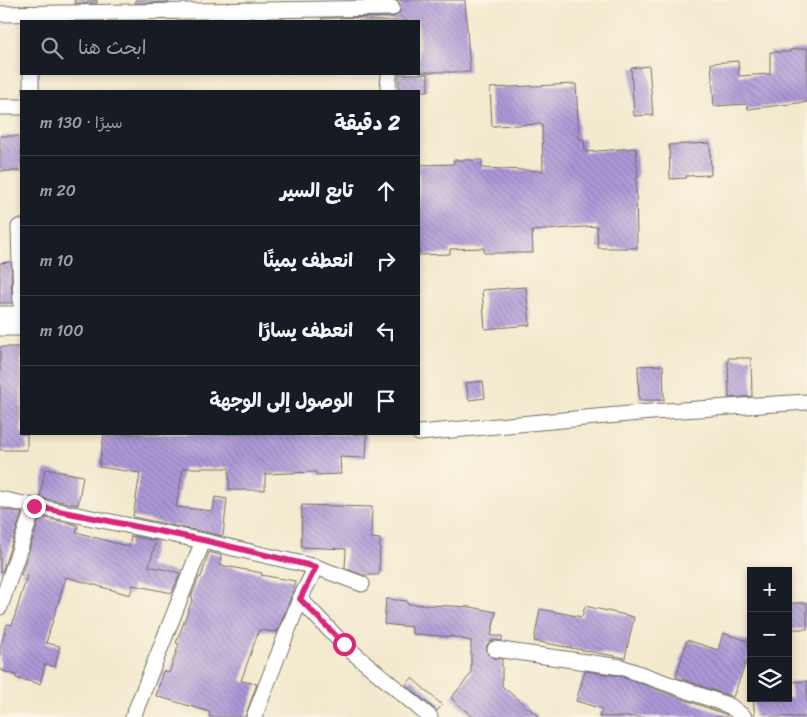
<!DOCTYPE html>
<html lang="ar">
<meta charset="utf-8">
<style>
:root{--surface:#171b24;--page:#20242c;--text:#f1f3f6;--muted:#9ea1a6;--line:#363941}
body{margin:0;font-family:Sriracha,"Playpen Sans Arabic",sans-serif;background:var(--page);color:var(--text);direction:rtl}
.controls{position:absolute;right:15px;bottom:15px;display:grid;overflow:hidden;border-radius:0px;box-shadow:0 2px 8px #0003}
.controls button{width:45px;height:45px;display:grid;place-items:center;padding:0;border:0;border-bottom:1px solid var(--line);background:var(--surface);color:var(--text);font:25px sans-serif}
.stop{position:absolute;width:15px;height:15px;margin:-11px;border:4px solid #db2777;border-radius:50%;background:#fff}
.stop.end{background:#db2777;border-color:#fff;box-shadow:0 1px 5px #0008}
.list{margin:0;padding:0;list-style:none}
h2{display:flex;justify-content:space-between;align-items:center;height:65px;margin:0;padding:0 20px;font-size:21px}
h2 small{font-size:16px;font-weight:400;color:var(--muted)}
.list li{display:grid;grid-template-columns:32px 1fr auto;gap:15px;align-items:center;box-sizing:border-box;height:70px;padding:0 20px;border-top:1px solid var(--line)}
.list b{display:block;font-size:19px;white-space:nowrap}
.list em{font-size:16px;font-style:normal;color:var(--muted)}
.icon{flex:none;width:28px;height:28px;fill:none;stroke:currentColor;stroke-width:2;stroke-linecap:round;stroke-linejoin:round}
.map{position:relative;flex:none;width:807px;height:717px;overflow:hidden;direction:ltr}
.search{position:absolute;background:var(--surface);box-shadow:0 2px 8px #0003;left:20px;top:20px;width:400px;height:55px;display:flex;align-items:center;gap:12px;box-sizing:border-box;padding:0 18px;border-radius:0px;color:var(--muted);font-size:19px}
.panel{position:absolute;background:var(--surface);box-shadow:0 2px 8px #0003;left:20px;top:90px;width:400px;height:345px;border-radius:0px;direction:rtl}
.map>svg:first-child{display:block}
.building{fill:url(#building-back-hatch)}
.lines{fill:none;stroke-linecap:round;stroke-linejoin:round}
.minor-casing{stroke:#716e64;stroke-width:17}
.minor{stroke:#fff;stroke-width:15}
.route{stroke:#db2777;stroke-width:6}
</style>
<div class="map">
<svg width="807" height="717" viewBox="0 0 807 717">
<defs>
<pattern id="building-back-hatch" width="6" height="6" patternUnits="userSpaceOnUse" patternTransform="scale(1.25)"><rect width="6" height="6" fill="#ad99d8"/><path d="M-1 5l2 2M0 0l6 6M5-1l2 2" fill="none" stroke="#8d7daf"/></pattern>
</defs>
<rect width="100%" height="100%" fill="#fcf5e5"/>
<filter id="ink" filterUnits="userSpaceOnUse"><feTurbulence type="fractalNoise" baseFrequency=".02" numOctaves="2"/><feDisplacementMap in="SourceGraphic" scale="10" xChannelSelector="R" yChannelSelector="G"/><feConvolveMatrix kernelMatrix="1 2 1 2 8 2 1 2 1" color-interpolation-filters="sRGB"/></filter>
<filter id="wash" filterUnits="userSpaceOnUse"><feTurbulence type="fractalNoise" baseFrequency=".0096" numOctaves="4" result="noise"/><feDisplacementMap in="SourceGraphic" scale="20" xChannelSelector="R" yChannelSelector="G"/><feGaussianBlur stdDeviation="1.12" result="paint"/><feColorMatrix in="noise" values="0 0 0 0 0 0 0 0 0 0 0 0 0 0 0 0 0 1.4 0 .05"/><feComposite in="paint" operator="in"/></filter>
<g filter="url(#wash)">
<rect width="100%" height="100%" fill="#f3e9ce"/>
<g id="blocks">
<g class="building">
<polygon points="74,0 97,0 97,3 75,3"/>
<polygon points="135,0 169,0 169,2 135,3"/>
<polygon points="397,0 465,0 470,72 419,72 419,21 322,21 322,18 393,17 400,12 400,4"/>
<polygon points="285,19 285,21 248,21 248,20"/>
<polygon points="807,48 807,102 748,109 747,104 714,106 711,63 738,61 739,76 770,74 770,52 790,52 790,50"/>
<polygon points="649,66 653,115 634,116 631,68"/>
<rect x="399" y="74" width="29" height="17"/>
<polygon points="576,84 579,139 584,139 585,152 636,148 638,178 636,178 637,248 598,248 597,226 532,231 533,253 484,253 484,248 450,249 450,254 419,255 419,165 454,164 453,160 482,160 482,168 543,171 542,124 492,126 490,88"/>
<rect x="0" y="136" width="21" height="35"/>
<polygon points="710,143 711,175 686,176 686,178 670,179 669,145"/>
<polygon points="11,262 12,303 0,303 0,263"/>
<polygon points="526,287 530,325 485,329 482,290"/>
<polygon points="0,347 21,347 21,434 27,434 27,450 0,450"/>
<polygon points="728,358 751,358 752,396 729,398"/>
<polygon points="663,365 664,400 639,400 638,366"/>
<polygon points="483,381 485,398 469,400 466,383"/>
<polygon points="104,434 367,434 366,458 340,457 341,474 316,475 316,472 265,474 265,490 229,490 229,468 183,468 176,507 213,511 215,497 227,499 223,536 133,517 140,473 99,467"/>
<polygon points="45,469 83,476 78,505 40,498"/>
<polygon points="302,505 372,507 371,538 380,539 379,575 363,575 345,568 346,549 301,547"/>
<polygon points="0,509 22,513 2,572 0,571"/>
<polygon points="40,517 74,524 78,526 76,532 129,547 131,536 156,541 149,566 180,573 172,593 133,585 130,595 66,577 46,643 60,646 55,667 45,664 40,684 16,678 16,675 0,670 0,648 7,624 12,625 27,576 21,575"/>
<polygon points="209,552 221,555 220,565 262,573 261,575 295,581 293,592 277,632 259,630 241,681 257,684 245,717 209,717 210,712 156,696 163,671 169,673 179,644 176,643 193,598 191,597 199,577 201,577"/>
<polygon points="386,599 407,601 407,604 471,607 496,612 491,636 502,636 502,641 492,640 488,643 486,647 487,653 493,658 502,659 502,686 539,717 473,717 451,698 471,674 471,641 455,637 412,634 412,627 384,624"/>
<rect x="788" y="603" width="19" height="26"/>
<polygon points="585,606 634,617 625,658 534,641 540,609 582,617"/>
<polygon points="723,633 751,642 751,649 733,697 676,677 687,640 718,650"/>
<polygon points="585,671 619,676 727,715 726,717 599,717 602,709 576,701"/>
<polygon points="412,678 442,705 437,711 406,685"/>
<polygon points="807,681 807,717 755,717 753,698 792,698 790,682"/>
</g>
</g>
</g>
<g filter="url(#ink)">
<use href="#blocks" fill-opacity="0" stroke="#716e64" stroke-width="1"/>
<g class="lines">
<g class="minor-casing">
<g id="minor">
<polyline points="0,14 392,8"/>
<polyline points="31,74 31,91"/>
<polyline points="388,91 389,74"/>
<polyline points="0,107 21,107"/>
<polyline points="21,227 19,227 21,306"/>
<polyline points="0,314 21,314"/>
<polyline points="0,328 21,328"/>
<polyline points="419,433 651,412 807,402"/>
<polyline points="0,499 203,541 316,567 362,584"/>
<polyline points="300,599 344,645 430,717"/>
<polyline points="0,607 34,506"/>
<polyline points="495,649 621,667 730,706 744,717"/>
<polyline points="133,717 203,541"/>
<polyline points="254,717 300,599 316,567"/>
</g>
</g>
<use href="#minor" class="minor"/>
</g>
</g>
<g class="lines" filter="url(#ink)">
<polyline class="route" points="34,506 203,540 316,567 300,599 344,644"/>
</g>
</svg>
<div class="controls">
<button>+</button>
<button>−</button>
<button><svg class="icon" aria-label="layers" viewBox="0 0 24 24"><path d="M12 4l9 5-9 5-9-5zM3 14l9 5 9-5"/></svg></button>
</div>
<div class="stop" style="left:344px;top:644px"></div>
<div class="stop end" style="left:34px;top:506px"></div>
<div class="search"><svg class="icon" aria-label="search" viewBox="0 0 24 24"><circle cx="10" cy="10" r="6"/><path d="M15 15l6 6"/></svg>ابحث هنا</div>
<section class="panel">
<h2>2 دقيقة<small>سيرًا · 130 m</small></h2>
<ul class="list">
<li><svg class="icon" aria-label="ahead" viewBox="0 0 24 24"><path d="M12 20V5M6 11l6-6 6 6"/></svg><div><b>تابع السير</b></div><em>20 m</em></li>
<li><svg class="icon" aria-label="right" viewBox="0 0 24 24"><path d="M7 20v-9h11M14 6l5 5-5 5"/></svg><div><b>انعطف يمينًا</b></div><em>10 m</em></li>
<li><svg class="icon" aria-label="left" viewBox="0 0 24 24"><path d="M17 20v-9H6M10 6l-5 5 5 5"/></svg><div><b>انعطف يسارًا</b></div><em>100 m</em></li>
<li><svg class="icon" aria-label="arrive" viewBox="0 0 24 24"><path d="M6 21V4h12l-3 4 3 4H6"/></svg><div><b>الوصول إلى الوجهة</b></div></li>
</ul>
</section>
</div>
